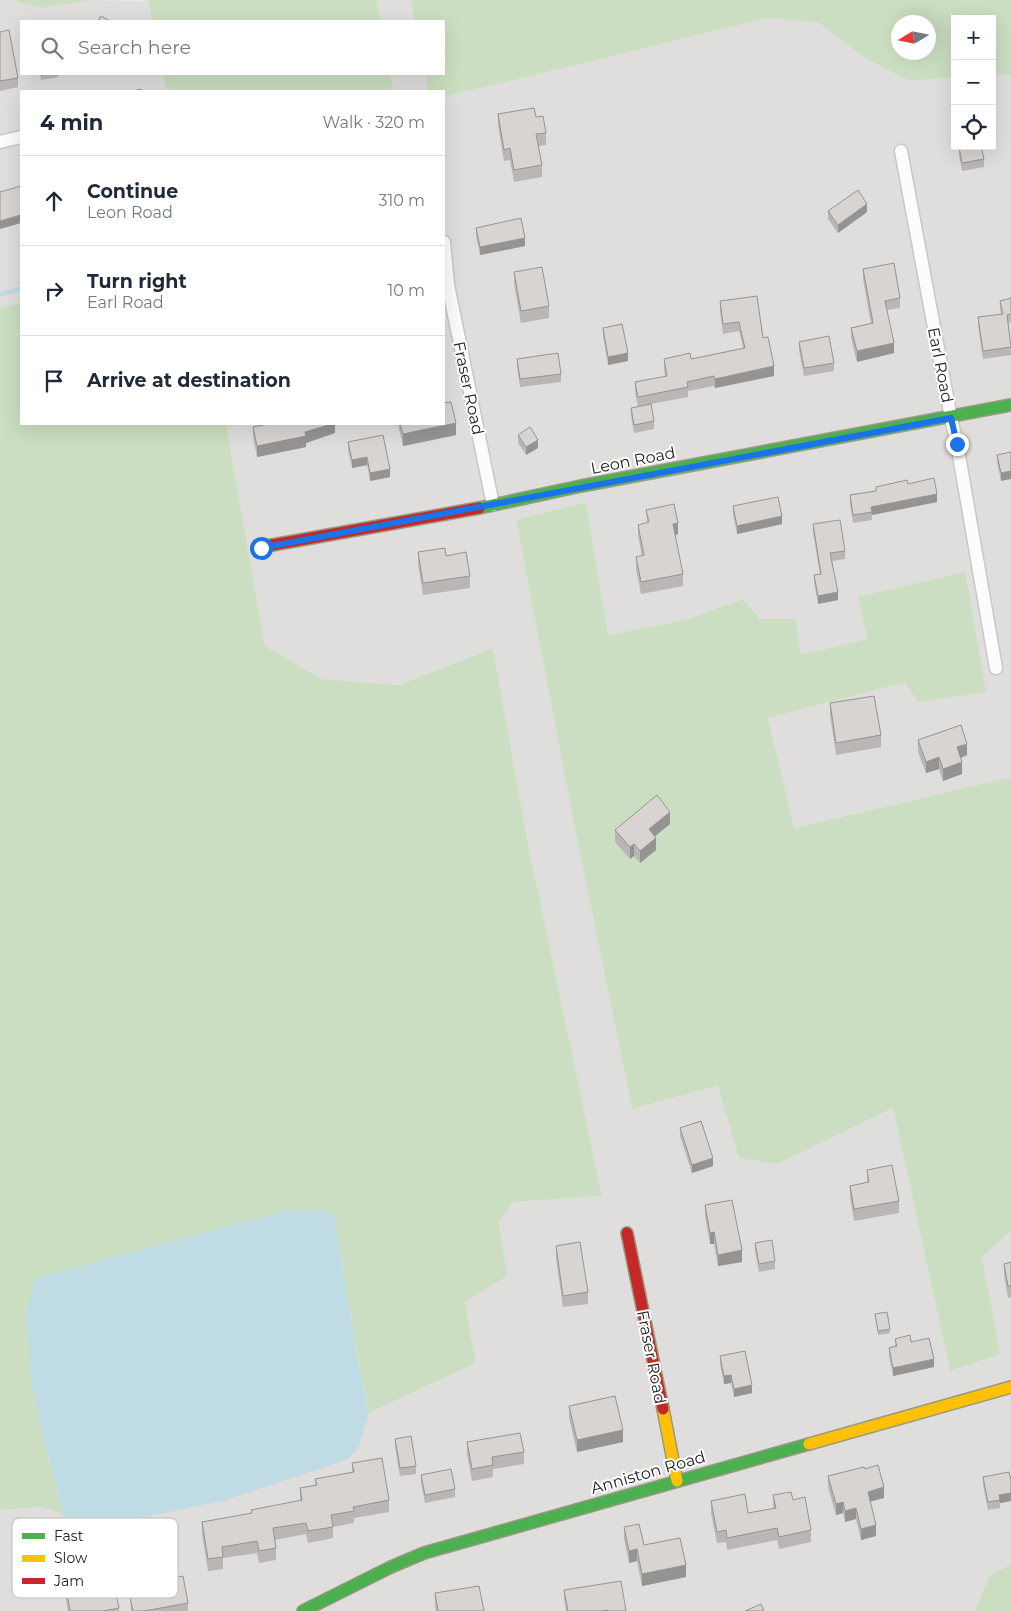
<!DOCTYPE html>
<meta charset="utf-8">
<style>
:root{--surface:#fff;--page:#f6f6f7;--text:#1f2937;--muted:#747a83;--line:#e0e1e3}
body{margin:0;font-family:Montserrat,sans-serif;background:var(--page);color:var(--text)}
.controls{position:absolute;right:15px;top:15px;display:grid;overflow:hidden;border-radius:0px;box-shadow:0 5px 20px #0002}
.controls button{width:45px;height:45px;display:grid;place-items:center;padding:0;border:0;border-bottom:1px solid var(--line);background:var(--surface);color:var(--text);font:25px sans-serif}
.compass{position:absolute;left:891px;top:15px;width:45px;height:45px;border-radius:50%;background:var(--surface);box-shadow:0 5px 20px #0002;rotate:260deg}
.stop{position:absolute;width:15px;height:15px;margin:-11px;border:4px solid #1a73e8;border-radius:50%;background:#fff}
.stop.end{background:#1a73e8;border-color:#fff;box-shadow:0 1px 5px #0008}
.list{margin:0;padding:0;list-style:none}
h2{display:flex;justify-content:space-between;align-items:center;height:65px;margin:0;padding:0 20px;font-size:21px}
h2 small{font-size:16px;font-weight:400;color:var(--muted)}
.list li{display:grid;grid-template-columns:32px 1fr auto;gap:15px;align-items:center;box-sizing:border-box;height:90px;padding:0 20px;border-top:1px solid var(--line)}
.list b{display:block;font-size:19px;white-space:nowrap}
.list p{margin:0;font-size:16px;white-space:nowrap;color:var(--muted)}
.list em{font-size:16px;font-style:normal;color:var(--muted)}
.icon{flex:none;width:28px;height:28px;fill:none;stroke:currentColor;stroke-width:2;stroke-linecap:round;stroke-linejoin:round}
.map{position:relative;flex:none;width:1011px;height:1611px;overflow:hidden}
.search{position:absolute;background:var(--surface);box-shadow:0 5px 20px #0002;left:20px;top:20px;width:425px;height:55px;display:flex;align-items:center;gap:12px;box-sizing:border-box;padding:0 18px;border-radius:0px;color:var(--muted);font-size:19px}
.panel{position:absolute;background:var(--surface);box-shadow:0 5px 20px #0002;left:20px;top:90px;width:425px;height:335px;border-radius:0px}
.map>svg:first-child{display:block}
.residential{fill:#dfdedc}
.forest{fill:#cbdec1;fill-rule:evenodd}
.water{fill:#bfdbe3}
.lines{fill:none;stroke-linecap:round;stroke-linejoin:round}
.stream{stroke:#bfdbe3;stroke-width:4.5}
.street-casing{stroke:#c9c8c7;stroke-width:15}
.fast-casing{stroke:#999a82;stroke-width:14}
.slow-casing{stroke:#999a82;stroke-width:14}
.jam-casing{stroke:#999a82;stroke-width:14}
.street{stroke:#fdfcfc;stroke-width:12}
.fast{stroke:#4caf50;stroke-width:11}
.slow{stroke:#ffc107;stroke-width:11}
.jam{stroke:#c62828;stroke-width:11}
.wall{fill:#b9b6b5}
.shaded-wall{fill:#969493}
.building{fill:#d7d4d2;stroke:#969493}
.route{stroke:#1a73e8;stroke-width:6}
.labels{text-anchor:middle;stroke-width:4;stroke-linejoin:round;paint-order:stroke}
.street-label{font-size:16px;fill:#222;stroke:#fff}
.key{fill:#fff;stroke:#bdbdbd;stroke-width:1}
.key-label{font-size:14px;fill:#222}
</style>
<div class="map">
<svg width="1011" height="1611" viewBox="0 0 1011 1611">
<rect width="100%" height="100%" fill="#f0eeeb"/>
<g class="residential">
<polygon points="0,0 16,0 17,2 42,8 93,0 148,1 152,21 21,21 21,74 163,74 166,91 21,91 21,303 0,308"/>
<polygon points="377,0 411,0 415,21 381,21"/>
<polygon points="768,18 819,23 865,58 909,81 955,77 955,146 992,146 992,75 1011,74 1011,777 793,828 768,717 905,681 858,598 867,639 801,655 760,619 743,599 685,620 608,635 586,502 516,520 574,824 632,1109 719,1086 739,1158 777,1164 893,1108 950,1371 999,1354 982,1257 1011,1231 1011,1564 989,1576 975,1611 0,1611 0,1510 42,1507 63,1514 69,1528 83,1530 117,1522 359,1447 369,1413 476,1363 465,1301 506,1276 499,1223 513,1202 602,1196 527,839 493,648 399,685 322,679 265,646 226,424 444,424 444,97"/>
<polygon points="390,74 425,74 428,91 394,91"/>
</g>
<g class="forest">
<polygon points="16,0 93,0 42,8 17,2"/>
<polygon points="144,0 377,0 381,21 152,21 148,1"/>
<path d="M411,0H1011V74L992,75V19H955V77L909,81L865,58L819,23L768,18L444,97V91H428L425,74H444V21H415ZM898,22H928V52H898Z"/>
<polygon points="163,74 390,74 394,91 166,91"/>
<polygon points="21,303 21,424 226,424 265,646 322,679 399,685 493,648 527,839 602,1196 513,1202 499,1223 507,1276 465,1302 476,1363 369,1413 358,1359 335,1219 44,1440 63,1514 42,1507 0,1510 0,308"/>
<polygon points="586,502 608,635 685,620 743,599 760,619 795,619 801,655 867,639 858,597 965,572 986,692 918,702 905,682 768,718 794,828 1011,777 1011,1231 982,1257 1000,1354 950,1371 893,1108 777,1164 739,1158 718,1086 632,1109 574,824 516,520"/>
<polygon points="1011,1564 1011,1611 975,1611 989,1576"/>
</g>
<polygon class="water" points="322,1209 335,1219 358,1359 369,1413 359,1447 349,1458 334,1464 222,1501 83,1530 69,1528 63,1514 44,1440 31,1380 26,1314 36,1278 289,1210"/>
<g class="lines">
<polyline class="stream" points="0,294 21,289"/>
<g class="street-casing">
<g id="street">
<polyline points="0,142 21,137"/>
<polyline points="901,151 951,418 957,444 996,668"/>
<polyline points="444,242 448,285 493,505"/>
</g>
</g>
<g class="fast-casing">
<g id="fast">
<polyline points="479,508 581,486 1011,405"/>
<polyline points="303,1611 391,1567 424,1553 809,1444"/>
</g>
</g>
<g class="slow-casing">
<g id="slow">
<polyline points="663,1409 677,1481"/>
<polyline points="809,1444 1011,1387"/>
</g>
</g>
<g class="jam-casing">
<g id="jam">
<polyline points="261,547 479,508"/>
<polyline points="627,1233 663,1409"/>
</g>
</g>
<use href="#street" class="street"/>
<use href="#fast" class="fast"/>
<use href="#slow" class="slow"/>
<use href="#jam" class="jam"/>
</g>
<g class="wall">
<polygon points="0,32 18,78 18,87 0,91"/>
<polygon points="40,74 58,74 58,77 41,80"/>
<polygon points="498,114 536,117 546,133 546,145 538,146 542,165 542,177 514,182 510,160 504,161 498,125"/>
<polygon points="959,147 984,159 984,167 962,171 959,155"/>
<polygon points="828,211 867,212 838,233 828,219"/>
<polygon points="476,228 525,246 480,255 476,236"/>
<polygon points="863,269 900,298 900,308 887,310 894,353 857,362 851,338 851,328 871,324 863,279"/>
<polygon points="514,272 549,306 549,318 521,323 514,284"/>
<polygon points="1011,298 1011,322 1008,323 1011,346 1011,355 983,359 978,325 978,317 1001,315 1000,309 1000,301"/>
<polygon points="720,301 763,338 774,376 715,388 714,386 688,391 688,397 651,404 654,421 654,429 634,433 631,416 631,408 638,407 635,392 635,382 665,377 664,368 664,359 691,359 743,348 739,331 723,334 720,311"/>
<polygon points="603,328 628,361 608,365 603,336"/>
<polygon points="799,342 834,363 834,371 804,376 799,350"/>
<polygon points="517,359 561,374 561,382 520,387 517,367"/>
<polygon points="335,424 335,433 306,443 306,447 257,457 253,437 253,427"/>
<polygon points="398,424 444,424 456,435 403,446"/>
<polygon points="518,435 538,448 526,455 518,443"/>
<polygon points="348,442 390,477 370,481 367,465 352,468 348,450"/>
<polygon points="1011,452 1001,481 997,463 997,455"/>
<polygon points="908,484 937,502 872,515 872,520 853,523 850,503 850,495 876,491 876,487"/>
<polygon points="733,506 782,524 737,534 733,514"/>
<polygon points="646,510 678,534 675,535 683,574 683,586 641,594 636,569 636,557 642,556 638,536 638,525 647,523"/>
<polygon points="813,524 845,551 845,559 832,561 838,600 818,604 814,583 814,575 820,574 813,532"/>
<polygon points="418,552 446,556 470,576 470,588 423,595 418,564"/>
<polygon points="830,703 881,735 881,747 836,755 830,715"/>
<polygon points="918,740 967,755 961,758 962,774 943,781 939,769 926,773 918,752"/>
<polygon points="670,824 655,836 656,850 640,863 634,856 630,859 615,842 615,830"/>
<polygon points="680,1128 713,1166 692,1173 680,1136"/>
<polygon points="867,1170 899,1201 899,1213 854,1221 850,1197 850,1186 867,1182"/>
<polygon points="705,1205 742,1262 718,1266 714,1244 710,1244 705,1217"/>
<polygon points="755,1243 775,1261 775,1269 759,1272 755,1251"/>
<polygon points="556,1246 588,1292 588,1304 563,1307 556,1258"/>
<polygon points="1011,1262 1011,1297 1008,1298 1004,1275 1004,1264"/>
<polygon points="875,1314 890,1329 890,1333 878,1335"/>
<polygon points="895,1339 911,1342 934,1367 893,1376 889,1356 889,1348 895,1346"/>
<polygon points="720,1356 752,1393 734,1397 731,1383 724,1384 720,1364"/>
<polygon points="569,1406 623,1442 577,1452 569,1418"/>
<polygon points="395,1439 416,1466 416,1474 400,1476 395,1447"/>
<polygon points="467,1442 524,1452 524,1464 493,1469 493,1477 472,1481 467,1454"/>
<polygon points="352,1463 389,1500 389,1512 354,1518 354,1523 333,1527 333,1538 308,1543 306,1534 275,1540 276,1548 276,1560 259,1563 257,1553 223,1558 223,1569 208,1571 202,1534 202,1522 251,1513 251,1510 300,1501 300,1488 315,1485 315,1479 352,1472"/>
<polygon points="865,1469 884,1498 870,1502 876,1536 861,1540 856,1519 845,1522 843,1513 836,1515 828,1487 828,1476"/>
<polygon points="421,1475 455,1489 455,1497 425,1503 421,1483"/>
<polygon points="983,1477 1011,1480 1011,1501 1000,1503 1000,1508 988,1510 983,1485"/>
<polygon points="773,1495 793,1500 811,1530 811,1542 779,1549 777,1540 727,1550 726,1542 717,1543 711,1513 711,1501 748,1513 773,1508"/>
<polygon points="624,1527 644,1545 686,1577 642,1586 637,1561 629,1563 624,1539"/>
<polygon points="95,1572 119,1608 119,1611 68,1611 64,1589 64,1577"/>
<polygon points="148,1583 188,1603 188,1611 131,1611 130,1597 148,1594"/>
<polygon points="564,1590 626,1611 566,1611 564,1598"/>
<polygon points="435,1593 484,1611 436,1611 435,1605"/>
</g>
<g class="shaded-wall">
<polygon points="867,204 867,212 838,233 838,225"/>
<polygon points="21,215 21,223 0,229 0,221"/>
<polygon points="525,238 525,246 480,255 480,247"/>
<polygon points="894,343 894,353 857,362 857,351"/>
<polygon points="628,353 628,361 608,365 608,357"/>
<polygon points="774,366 774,376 715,388 715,379"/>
<polygon points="456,423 456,435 403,446 403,434"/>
<polygon points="332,424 335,424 335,433 306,443 306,447 257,457 257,446"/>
<polygon points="538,440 538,448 526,455 526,447"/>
<polygon points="367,457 367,465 352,468 352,460"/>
<polygon points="390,469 390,477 370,481 370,473"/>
<polygon points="1011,471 1011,479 1001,481 1001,473"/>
<polygon points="937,494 937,502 872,515 871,507"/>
<polygon points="782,516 782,524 737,534 737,526"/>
<polygon points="678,523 678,534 673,536 673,524"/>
<polygon points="838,592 838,600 818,604 818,596"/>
<polygon points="967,744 967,755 957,759 957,747"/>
<polygon points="939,757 939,769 926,773 926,762"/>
<polygon points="962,762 962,774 943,781 943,769"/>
<polygon points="670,812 670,824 649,841 649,829"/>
<polygon points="656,838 656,850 640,863 640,851"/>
<polygon points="634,844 634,856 630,859 630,847"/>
<polygon points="713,1158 713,1166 692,1173 692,1165"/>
<polygon points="714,1232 714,1244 710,1244 710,1233"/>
<polygon points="742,1250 742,1262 718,1266 718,1255"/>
<polygon points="934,1359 934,1367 893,1376 893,1368"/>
<polygon points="731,1375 731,1383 724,1384 724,1376"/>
<polygon points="752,1385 752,1393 734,1397 734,1389"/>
<polygon points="623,1430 623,1442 577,1452 577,1440"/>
<polygon points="884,1487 884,1498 868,1502 868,1492"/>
<polygon points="1011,1493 1011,1501 1000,1503 999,1495"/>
<polygon points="843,1502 843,1513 836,1515 836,1504"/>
<polygon points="856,1508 856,1519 845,1522 845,1511"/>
<polygon points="876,1525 876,1536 861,1540 861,1529"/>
<polygon points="637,1549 637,1561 629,1563 629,1551"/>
<polygon points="686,1565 686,1577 642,1586 642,1574"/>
</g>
<g class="building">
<polygon points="101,16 110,21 98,21"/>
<polygon points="9,30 18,78 0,81 0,32"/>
<polygon points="141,89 141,91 133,91"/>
<polygon points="534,108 536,117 543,116 546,133 536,134 542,165 514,170 510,148 504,150 498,114"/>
<polygon points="981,146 984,159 962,163 959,147"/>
<polygon points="21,183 21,215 0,221 0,192 21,186 20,184"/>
<polygon points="858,190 867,204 838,225 828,211"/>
<polygon points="521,218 525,238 480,247 476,228"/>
<polygon points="894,263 900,298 885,301 894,343 857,351 851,328 873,323 863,269"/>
<polygon points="542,267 549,306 521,311 514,272"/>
<polygon points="757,296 763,338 768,337 774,366 715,379 714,376 687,382 688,387 638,397 635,382 667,376 664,359 690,353 691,359 745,348 739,322 723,324 720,301"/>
<polygon points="1011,298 1011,314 1007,315 1011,347 983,351 978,317 1003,314 1000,301"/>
<polygon points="622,324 628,353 608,357 603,328"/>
<polygon points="829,336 834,363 804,368 799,342"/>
<polygon points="558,353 561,374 520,379 517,359"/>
<polygon points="451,402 456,423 403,434 400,424 444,424 444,403"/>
<polygon points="651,404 654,421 634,425 631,408"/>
<polygon points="268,424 332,424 305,432 306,436 257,446 253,427"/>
<polygon points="530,427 538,440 526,447 518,435"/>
<polygon points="383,435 390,469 370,473 367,457 352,460 348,442"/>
<polygon points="1011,452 1011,471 1001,473 997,455"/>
<polygon points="934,478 937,494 871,507 872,512 853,515 850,495 876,491 876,487 907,480 908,484"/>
<polygon points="778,497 782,516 737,526 733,506"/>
<polygon points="674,504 678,523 673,524 683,574 641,582 636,557 644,555 638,525 649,522 646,510"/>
<polygon points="840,520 845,551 830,553 838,592 818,596 814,575 821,574 813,524"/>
<polygon points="445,548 446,556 466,552 470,576 423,583 418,552"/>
<polygon points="874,696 881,735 836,743 830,703"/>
<polygon points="961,725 967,744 957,747 962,762 943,769 939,757 926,762 918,740"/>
<polygon points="657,795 670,812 649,829 656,838 640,851 634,844 630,847 615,830"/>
<polygon points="701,1121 713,1158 692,1165 680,1128"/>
<polygon points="892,1165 899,1201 854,1209 850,1186 869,1182 867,1170"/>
<polygon points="732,1200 742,1250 718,1255 714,1232 710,1233 705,1205"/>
<polygon points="772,1240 775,1261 759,1264 755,1243"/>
<polygon points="580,1242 588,1292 563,1296 556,1246"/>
<polygon points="1011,1262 1011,1286 1008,1286 1004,1264"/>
<polygon points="887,1312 890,1329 878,1331 875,1314"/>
<polygon points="910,1335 911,1342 929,1338 934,1359 893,1368 889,1348 897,1346 895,1339"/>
<polygon points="745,1351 752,1385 734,1389 731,1375 724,1376 720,1356"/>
<polygon points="615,1396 623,1430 577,1440 569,1406"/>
<polygon points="520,1433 524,1452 492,1457 493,1465 472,1469 467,1442"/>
<polygon points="411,1436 416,1466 400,1468 395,1439"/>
<polygon points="382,1458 389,1500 353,1507 354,1511 331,1515 333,1527 308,1531 306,1523 273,1528 276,1548 259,1551 257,1541 222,1547 223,1557 208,1559 202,1522 252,1513 251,1510 302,1500 300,1488 317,1485 315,1479 354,1472 352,1463"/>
<polygon points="878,1465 884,1487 868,1492 876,1525 861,1529 856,1508 845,1511 843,1502 836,1504 828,1476 864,1467 865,1469"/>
<polygon points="451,1469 455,1489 425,1495 421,1475"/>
<polygon points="1009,1472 1011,1480 1011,1493 999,1495 1000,1500 988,1502 983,1477"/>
<polygon points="791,1492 793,1500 805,1497 811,1530 779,1537 777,1528 727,1538 726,1530 717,1532 711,1501 745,1494 748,1513 776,1508 773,1495"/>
<polygon points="639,1524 644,1545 680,1538 686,1565 642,1574 637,1549 629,1551 624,1527"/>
<polygon points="111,1567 119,1608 103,1611 70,1611 64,1577 95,1572 95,1570"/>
<polygon points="183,1576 188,1603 144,1611 133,1611 130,1597 150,1594 148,1583"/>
<polygon points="621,1581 626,1611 607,1611 607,1610 602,1611 568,1611 564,1590"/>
<polygon points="479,1586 484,1611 438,1611 435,1593"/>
<polygon points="761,1604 764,1611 745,1611"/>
</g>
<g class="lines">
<polyline class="route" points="261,548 951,418 957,444"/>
</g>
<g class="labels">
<g class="street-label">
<text transform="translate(941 365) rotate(79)" y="6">Earl Road</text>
<text transform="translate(469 388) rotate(78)" y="6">Fraser Road</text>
<text transform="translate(633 460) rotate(-11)" y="6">Leon Road</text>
<text transform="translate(652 1357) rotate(79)" y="6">Fraser Road</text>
<text transform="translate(648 1472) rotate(-16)" y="6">Anniston Road</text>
</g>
</g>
<rect x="12" y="1518" width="166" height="80" rx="8" class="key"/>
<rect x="22" y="1533" width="23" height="6" fill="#4caf50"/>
<rect x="22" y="1555" width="23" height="7" fill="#ffc107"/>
<rect x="22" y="1578" width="23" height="6" fill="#c62828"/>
<g class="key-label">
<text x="54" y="1541">Fast</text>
<text x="54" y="1563">Slow</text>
<text x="54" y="1586">Jam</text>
</g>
</svg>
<div class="controls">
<button>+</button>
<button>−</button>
<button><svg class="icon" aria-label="locate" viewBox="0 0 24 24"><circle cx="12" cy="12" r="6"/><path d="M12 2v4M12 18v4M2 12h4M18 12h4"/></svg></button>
</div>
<svg class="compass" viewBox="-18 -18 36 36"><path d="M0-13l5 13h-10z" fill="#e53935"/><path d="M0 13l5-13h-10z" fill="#747a83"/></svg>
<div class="stop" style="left:261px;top:548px"></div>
<div class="stop end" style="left:957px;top:444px"></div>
<div class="search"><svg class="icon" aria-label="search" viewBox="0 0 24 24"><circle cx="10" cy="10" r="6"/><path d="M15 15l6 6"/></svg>Search here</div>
<section class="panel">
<h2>4 min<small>Walk · 320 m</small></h2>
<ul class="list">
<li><svg class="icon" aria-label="ahead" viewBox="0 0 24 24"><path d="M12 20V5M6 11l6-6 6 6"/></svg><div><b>Continue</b><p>Leon Road</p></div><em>310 m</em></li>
<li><svg class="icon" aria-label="right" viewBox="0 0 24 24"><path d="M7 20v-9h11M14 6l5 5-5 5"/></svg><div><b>Turn right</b><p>Earl Road</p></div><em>10 m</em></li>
<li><svg class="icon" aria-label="arrive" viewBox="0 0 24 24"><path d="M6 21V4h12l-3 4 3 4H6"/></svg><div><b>Arrive at destination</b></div></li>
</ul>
</section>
</div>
